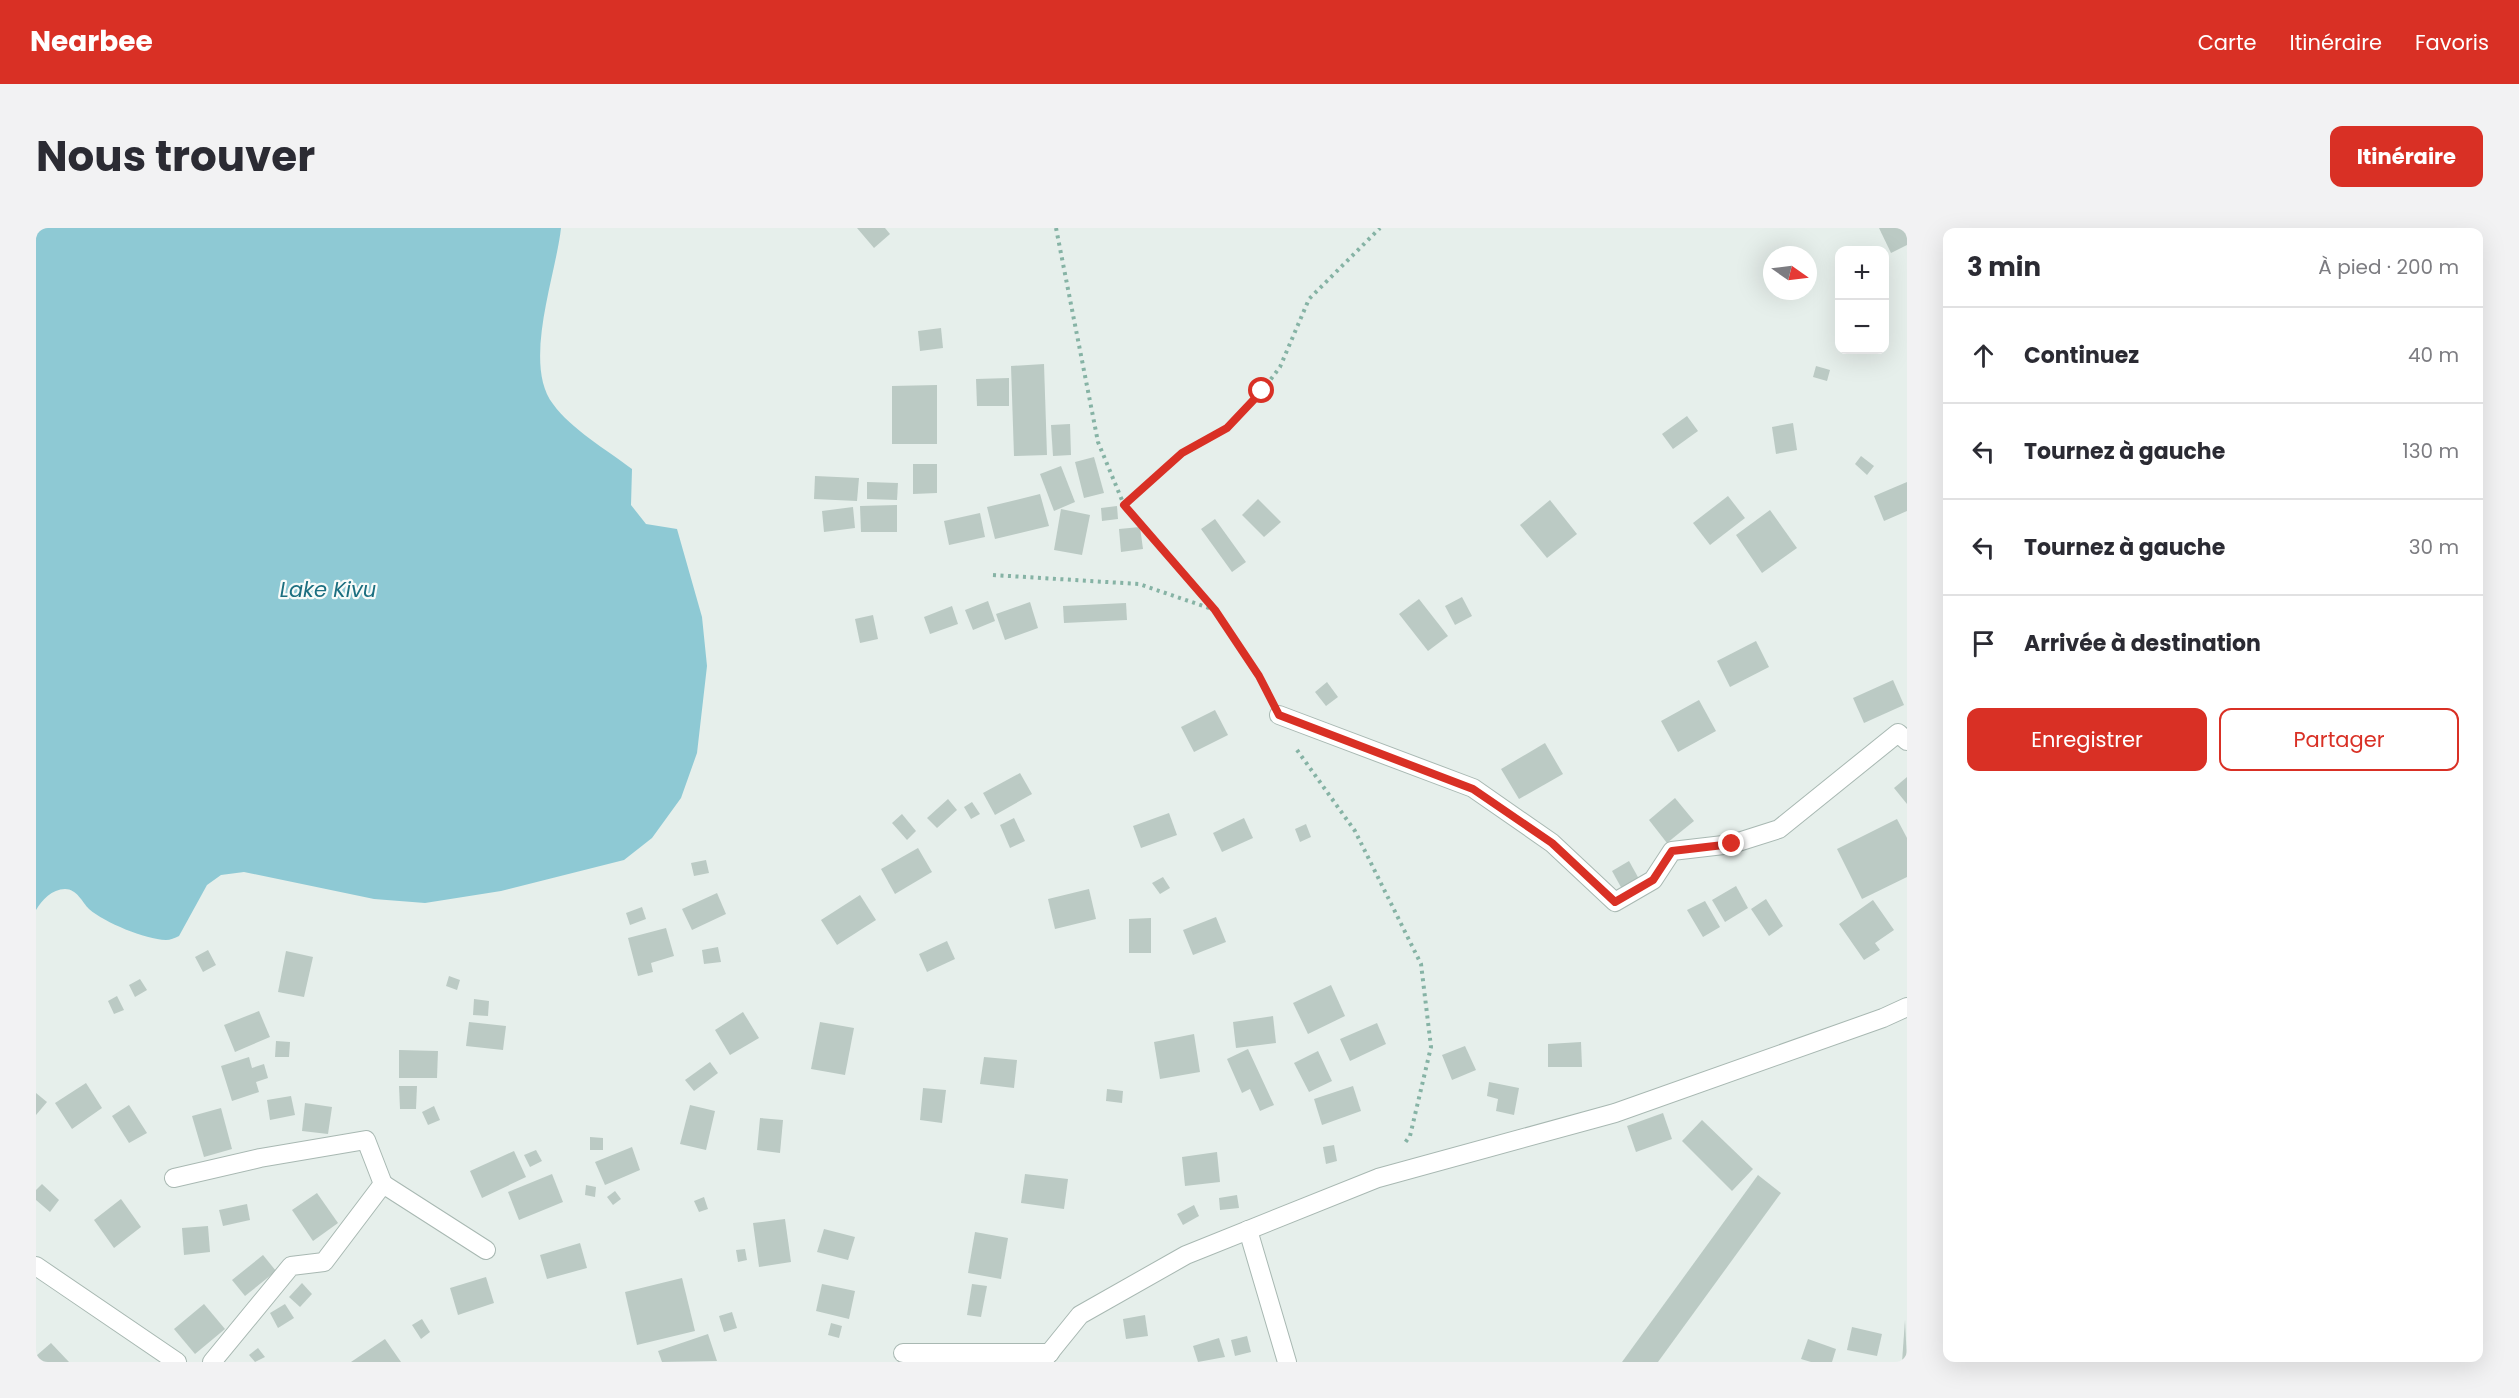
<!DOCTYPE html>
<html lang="fr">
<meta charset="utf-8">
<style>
:root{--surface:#fff;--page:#f2f2f3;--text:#2b2b33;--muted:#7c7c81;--line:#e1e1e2;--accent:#d93025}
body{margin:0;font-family:Poppins,sans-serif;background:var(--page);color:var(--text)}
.controls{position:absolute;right:18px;top:18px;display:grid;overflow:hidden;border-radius:12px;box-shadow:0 6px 24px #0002}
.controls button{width:54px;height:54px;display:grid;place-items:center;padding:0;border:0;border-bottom:2px solid var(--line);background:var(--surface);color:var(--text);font:30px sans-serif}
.compass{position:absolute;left:1727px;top:18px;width:54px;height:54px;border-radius:50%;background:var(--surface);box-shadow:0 6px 24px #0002;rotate:104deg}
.stop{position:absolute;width:18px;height:18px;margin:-14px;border:4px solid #d93025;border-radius:50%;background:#fff}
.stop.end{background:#d93025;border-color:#fff;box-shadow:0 2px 6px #0008}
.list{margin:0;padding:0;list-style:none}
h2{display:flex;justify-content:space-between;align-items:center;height:78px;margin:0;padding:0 24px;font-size:26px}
h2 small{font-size:20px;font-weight:400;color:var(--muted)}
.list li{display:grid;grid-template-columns:39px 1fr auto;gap:18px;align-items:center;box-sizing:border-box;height:96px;padding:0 24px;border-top:2px solid var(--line)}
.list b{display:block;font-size:22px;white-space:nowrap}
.list em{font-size:20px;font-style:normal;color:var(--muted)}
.actions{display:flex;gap:12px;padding:18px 24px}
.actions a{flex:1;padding:14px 0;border:2px solid var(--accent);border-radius:12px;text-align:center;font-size:21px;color:var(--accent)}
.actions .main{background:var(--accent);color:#fff}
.icon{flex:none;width:33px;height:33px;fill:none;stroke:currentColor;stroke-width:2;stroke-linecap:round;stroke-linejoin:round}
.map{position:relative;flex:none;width:1871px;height:1134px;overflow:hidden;border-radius:12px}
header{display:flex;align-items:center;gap:36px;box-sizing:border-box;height:84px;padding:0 30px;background:var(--accent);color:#fff}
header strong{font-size:28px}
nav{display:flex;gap:33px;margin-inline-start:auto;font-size:21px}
.intro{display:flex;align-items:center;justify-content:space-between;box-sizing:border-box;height:144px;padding:0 36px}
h1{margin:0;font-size:42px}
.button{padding:15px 27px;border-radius:12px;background:var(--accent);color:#fff;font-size:21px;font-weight:700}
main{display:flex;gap:36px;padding:0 36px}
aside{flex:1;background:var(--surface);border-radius:12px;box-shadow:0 6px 24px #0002}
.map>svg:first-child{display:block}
.water{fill:#8ec9d4}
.building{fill:#bbcac4}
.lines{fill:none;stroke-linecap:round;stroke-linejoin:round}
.minor-casing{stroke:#a8b8b2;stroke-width:20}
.path{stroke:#86b3a5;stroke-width:4;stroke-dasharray:3 4.5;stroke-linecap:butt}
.minor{stroke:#fff;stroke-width:18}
.route{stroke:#d93025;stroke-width:8}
.labels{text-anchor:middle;stroke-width:4.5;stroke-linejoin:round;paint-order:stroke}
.water-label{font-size:21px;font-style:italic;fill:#1c6f80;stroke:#f7fbf9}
</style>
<header>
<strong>Nearbee</strong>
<nav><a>Carte</a><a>Itinéraire</a><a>Favoris</a></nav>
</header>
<div class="intro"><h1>Nous trouver</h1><a class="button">Itinéraire</a></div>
<main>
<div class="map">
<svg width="1871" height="1134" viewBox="0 0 1871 1134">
<rect width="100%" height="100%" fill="#e6efeb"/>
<path class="water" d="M0,0H525C520,47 486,136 517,176C535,201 571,222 596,241L595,277L610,296L641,301L666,389L671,438L661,525L645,570L616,610L588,632L465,663L389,675L338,671L208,644L185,647L171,657L143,708C139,710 134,712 130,712C109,711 69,695 53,681C46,674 41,661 29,661C16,661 6,672 0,682Z"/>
<g class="building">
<polygon points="821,0 849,0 854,6 838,20"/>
<polygon points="1843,0 1871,0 1871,17 1855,25"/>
<polygon points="905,100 907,120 884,123 882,103"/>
<polygon points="1008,136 1011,227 978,228 975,138"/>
<polygon points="1780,138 1794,142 1791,153 1777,149"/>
<polygon points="973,150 973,178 941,178 940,151"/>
<polygon points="901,157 901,216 856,216 856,158"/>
<polygon points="1651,188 1662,203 1637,221 1626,206"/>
<polygon points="1757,195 1761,222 1740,226 1736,199"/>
<polygon points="1034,196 1035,227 1017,228 1015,197"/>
<polygon points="1825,228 1838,238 1831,247 1819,236"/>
<polygon points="1058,229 1068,265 1048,270 1039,234"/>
<polygon points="877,236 901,236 901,265 877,266"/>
<polygon points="1025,238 1039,274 1018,283 1004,246"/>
<polygon points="779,248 823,250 821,273 778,271"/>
<polygon points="831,254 862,255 861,272 831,271"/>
<polygon points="1871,254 1871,283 1848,293 1838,268"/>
<polygon points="1004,266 1013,298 959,311 951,279"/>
<polygon points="1692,268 1709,290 1674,317 1657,295"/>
<polygon points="1222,271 1245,294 1228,309 1206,287"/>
<polygon points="1514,272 1541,306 1511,330 1484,297"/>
<polygon points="861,277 861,304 825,304 824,278"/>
<polygon points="1081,278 1082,291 1066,293 1065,280"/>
<polygon points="817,279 819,300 788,304 786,283"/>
<polygon points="1025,281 1054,287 1046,327 1018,322"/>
<polygon points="1734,282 1761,320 1726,345 1700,307"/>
<polygon points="944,285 949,309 913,317 908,293"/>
<polygon points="1179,291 1210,334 1196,344 1165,301"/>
<polygon points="1104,299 1107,321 1085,324 1083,301"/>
<polygon points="1426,369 1436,388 1419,397 1409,378"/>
<polygon points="1383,371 1412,408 1392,423 1363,386"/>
<polygon points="952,373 959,393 937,402 929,382"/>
<polygon points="994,374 1002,400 969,412 960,386"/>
<polygon points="1090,375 1091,392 1028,395 1027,378"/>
<polygon points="916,378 922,396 894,406 888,389"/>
<polygon points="837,387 842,411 824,415 819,391"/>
<polygon points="1720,413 1733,439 1694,459 1681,433"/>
<polygon points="1857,452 1868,477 1828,495 1817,470"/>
<polygon points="1291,454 1302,469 1290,478 1279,464"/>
<polygon points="1663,472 1680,503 1642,524 1625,493"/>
<polygon points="1179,482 1192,507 1158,524 1145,499"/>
<polygon points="1509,515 1527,546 1483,571 1465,541"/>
<polygon points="984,545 996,566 959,587 947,565"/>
<polygon points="1871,549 1871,576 1858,560"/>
<polygon points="1639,570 1658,593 1631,615 1613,592"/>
<polygon points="912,571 921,582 901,600 891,590"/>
<polygon points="936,574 944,586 935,591 928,579"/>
<polygon points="1133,585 1141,607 1105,620 1097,598"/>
<polygon points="866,586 880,603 871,612 856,595"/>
<polygon points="978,590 989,613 974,620 964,597"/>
<polygon points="1208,590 1217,610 1186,624 1177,605"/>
<polygon points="1861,591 1871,610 1871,649 1826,671 1801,621"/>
<polygon points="1270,596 1275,609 1264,614 1259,601"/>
<polygon points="882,620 896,644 859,666 845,641"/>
<polygon points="670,632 673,645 658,648 655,635"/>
<polygon points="1593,633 1603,651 1586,661 1576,643"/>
<polygon points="1127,649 1134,660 1124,666 1116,655"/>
<polygon points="1700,658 1712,680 1689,694 1676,672"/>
<polygon points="1053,661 1060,691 1019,701 1012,671"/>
<polygon points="681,665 690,686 656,702 646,681"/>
<polygon points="824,667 840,692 801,717 785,692"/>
<polygon points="1730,671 1747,698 1733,708 1715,681"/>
<polygon points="1837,672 1858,702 1839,715 1844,722 1828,732 1803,696"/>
<polygon points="1669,673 1684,699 1667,709 1651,682"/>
<polygon points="606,679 610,691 594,697 590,685"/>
<polygon points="1180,689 1190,714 1157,727 1147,702"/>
<polygon points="1115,690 1115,725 1093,725 1093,691"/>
<polygon points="630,700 638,728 615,735 617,744 602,748 592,710"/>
<polygon points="911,713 919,731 891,744 883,726"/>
<polygon points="682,719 685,734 668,736 666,722"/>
<polygon points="172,722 180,737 167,744 159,729"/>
<polygon points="250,723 277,729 268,769 242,764"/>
<polygon points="413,748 424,752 421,762 410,758"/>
<polygon points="104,751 111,762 99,769 93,757"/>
<polygon points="1295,757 1309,788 1272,806 1257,775"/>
<polygon points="81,768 88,782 78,786 72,773"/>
<polygon points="438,771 453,773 452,788 437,787"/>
<polygon points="223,783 234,809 199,824 188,797"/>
<polygon points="707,784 723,810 694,827 679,802"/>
<polygon points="1237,788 1240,815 1200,820 1197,794"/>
<polygon points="433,794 470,798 467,822 430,818"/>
<polygon points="784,794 818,800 809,847 775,841"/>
<polygon points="1341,795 1350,816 1314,833 1304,811"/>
<polygon points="1158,806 1164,844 1124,851 1118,814"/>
<polygon points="240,813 254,814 253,829 239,829"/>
<polygon points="1545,814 1546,839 1512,839 1512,816"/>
<polygon points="1429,818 1440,842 1416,852 1406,827"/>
<polygon points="1212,821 1238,877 1224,883 1214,861 1206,865 1191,831"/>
<polygon points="363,822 402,823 401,850 363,850"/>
<polygon points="1282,823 1296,853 1273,864 1258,835"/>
<polygon points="213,829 216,840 228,836 232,850 220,854 223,864 196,873 185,838"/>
<polygon points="948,829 981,832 978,860 944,856"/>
<polygon points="674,834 682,845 658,863 649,852"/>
<polygon points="1453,854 1483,860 1478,887 1460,883 1462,871 1451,868"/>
<polygon points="50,855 66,880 36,901 19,875"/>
<polygon points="363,858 381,858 380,881 364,881"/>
<polygon points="1317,858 1325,883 1286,897 1278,871"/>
<polygon points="887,860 910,862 906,895 884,892"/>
<polygon points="1071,861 1087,863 1086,875 1070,873"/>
<polygon points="0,865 11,874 0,887"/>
<polygon points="255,868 259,887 234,892 231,872"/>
<polygon points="269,875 296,879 292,906 266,903"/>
<polygon points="93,877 111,905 93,915 76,888"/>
<polygon points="654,877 679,883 670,922 644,916"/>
<polygon points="398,878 404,892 392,897 386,884"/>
<polygon points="185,880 196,921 168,929 156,888"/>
<polygon points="1627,885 1636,911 1600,924 1591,898"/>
<polygon points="724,890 747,892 744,925 721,922"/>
<polygon points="1666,892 1717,941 1696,963 1646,913"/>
<polygon points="554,909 567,910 567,922 554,922"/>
<polygon points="1298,917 1301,933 1290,936 1287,919"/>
<polygon points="596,919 604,942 569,957 559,934"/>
<polygon points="500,922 506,933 494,939 488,927"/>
<polygon points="478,923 490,949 446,970 434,943"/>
<polygon points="1181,924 1184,954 1149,958 1146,929"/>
<polygon points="516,946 527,974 483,992 472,964"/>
<polygon points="989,946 1032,951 1028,981 985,975"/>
<polygon points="1722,947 1745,965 1622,1134 1586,1134"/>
<polygon points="6,956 23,972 14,984 0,972 0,962"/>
<polygon points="550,957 560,959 559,969 549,967"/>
<polygon points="579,963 585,971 577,977 571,969"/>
<polygon points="281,965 302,995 277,1013 256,982"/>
<polygon points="1201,967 1203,980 1184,982 1183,970"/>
<polygon points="668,969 672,981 663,984 658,973"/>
<polygon points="85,971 105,999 78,1020 58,992"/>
<polygon points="211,976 214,992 187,998 183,982"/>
<polygon points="1158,977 1163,988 1147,997 1141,986"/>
<polygon points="749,991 755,1034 723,1039 717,995"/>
<polygon points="172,998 174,1024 148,1027 146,1000"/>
<polygon points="788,1001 819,1009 812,1032 781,1024"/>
<polygon points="939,1004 972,1010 965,1051 932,1045"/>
<polygon points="544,1015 551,1040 511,1051 504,1027"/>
<polygon points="709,1021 711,1032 702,1034 700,1022"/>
<polygon points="227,1027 240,1043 209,1068 196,1052"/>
<polygon points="450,1049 458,1075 422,1087 414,1060"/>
<polygon points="646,1050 659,1103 601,1117 589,1064"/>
<polygon points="266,1055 276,1066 264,1079 253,1069"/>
<polygon points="786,1056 819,1063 813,1091 780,1083"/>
<polygon points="936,1056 951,1058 945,1089 931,1087"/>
<polygon points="168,1076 189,1101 159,1126 138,1101"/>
<polygon points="249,1076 258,1090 242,1100 234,1085"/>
<polygon points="696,1084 701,1100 688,1104 683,1088"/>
<polygon points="1109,1087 1112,1108 1090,1111 1087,1091"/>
<polygon points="386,1091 394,1104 385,1111 376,1097"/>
<polygon points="1869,1092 1871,1134 1866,1134"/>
<polygon points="795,1095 806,1098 803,1110 792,1107"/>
<polygon points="1816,1099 1846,1106 1841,1128 1811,1122"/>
<polygon points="672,1106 681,1133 626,1134 622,1123"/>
<polygon points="1211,1108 1215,1124 1199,1128 1195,1112"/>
<polygon points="1183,1110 1189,1129 1162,1134 1157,1118"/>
<polygon points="349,1111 365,1134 315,1134"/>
<polygon points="1772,1111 1800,1121 1796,1134 1775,1134 1765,1131"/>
<polygon points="15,1115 33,1134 0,1134 0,1128"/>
<polygon points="222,1120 229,1129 219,1134 213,1127"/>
</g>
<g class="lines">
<g class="minor-casing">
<g id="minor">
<polyline points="1243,487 1437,560 1516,615 1579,674 1617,652 1636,623 1696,616 1743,601 1862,505 1871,513"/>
<polyline points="138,950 224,930 330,912 347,956"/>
<polyline points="1212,1002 1251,1134"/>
<polyline points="0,1038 141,1134"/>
<polyline points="867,1125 1014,1125"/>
<polyline points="176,1134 255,1038 288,1034 347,956 450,1022"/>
<polyline points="1006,1134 1044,1087 1150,1027 1342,950 1579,885 1847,790 1871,779"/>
</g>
</g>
<g class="path">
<polyline points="1020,0 1062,214 1088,277 1179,382"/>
<polyline points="1088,277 1146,225 1191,200 1226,163 1244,139 1273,71 1344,0"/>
<polyline points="957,347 1103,356 1179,382 1231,464"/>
<polyline points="1261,522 1319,603 1385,736 1395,819 1374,908 1368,916"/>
</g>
<use href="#minor" class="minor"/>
</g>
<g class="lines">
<polyline class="route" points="1226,163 1191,200 1146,225 1088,277 1179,382 1223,448 1243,487 1437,561 1516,615 1579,674 1617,652 1636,623 1696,616"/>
</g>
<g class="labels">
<g class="water-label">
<text x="292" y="369">Lake Kivu</text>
</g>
</g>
</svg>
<div class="controls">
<button>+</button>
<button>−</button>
</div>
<svg class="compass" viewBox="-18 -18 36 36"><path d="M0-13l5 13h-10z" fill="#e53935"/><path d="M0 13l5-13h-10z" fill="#7c7c81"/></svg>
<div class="stop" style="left:1226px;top:163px"></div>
<div class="stop end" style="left:1696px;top:616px"></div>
</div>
<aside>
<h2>3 min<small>À pied · 200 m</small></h2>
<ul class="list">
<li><svg class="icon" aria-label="ahead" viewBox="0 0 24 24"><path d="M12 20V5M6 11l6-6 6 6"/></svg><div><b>Continuez</b></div><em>40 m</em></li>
<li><svg class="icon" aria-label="left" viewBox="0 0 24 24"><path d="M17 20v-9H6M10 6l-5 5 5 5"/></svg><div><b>Tournez à gauche</b></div><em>130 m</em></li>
<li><svg class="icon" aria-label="left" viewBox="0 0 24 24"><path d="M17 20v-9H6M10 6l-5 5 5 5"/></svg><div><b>Tournez à gauche</b></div><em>30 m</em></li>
<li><svg class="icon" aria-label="arrive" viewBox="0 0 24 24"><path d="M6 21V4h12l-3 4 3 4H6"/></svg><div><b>Arrivée à destination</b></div></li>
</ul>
<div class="actions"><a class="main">Enregistrer</a><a>Partager</a></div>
</aside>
</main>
